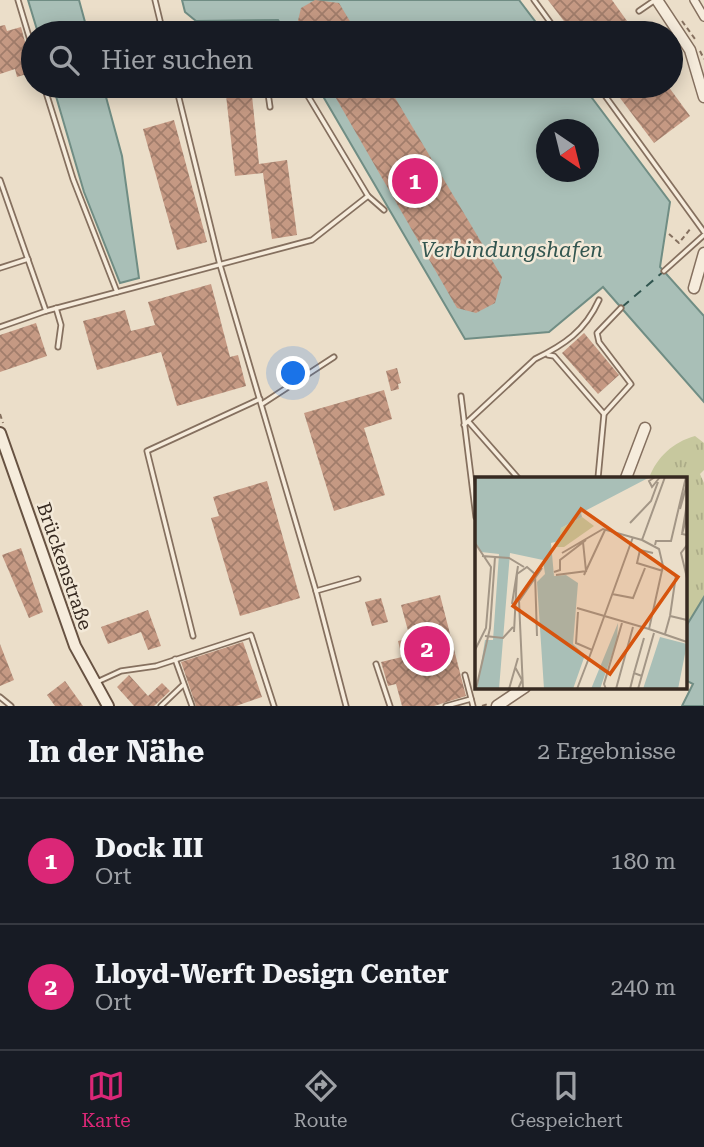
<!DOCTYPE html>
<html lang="de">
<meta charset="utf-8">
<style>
:root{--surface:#171b24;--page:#20242c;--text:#f1f3f6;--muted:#9ea1a6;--line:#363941;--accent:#db2777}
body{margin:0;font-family:"Roboto Serif",serif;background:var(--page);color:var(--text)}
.compass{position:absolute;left:536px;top:119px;width:63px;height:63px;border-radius:50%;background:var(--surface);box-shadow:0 4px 18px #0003;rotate:145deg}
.you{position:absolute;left:294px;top:374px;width:24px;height:24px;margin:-18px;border:5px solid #fff;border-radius:50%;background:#1a73e8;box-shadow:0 0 0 10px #1a73e833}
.badge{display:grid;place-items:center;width:46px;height:46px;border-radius:50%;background:var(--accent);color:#fff;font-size:23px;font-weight:700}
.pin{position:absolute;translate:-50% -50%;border:4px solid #fff;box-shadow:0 2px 7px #0006}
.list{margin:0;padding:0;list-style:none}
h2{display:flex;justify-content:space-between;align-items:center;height:91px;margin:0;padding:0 28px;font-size:30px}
h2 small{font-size:23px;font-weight:400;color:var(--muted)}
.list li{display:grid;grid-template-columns:46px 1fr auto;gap:21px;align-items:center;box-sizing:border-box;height:126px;padding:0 28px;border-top:2px solid var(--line)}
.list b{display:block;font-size:26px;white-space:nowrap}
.list p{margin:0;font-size:23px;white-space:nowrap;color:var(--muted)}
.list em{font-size:23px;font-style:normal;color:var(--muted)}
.icon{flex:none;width:38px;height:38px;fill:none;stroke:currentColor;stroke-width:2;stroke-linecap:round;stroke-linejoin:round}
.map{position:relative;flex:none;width:704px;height:706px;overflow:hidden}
.search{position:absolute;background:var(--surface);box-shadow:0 4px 18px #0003;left:21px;right:21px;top:21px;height:77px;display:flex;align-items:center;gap:18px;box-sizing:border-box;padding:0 24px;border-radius:38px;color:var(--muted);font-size:26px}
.sheet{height:343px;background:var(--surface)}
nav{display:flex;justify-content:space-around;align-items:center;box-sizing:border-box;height:98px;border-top:2px solid var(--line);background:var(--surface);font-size:19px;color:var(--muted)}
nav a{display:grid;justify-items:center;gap:4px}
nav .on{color:var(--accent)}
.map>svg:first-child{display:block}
.grass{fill:url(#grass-tufts)}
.water{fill:#a9bfb7;stroke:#708d84;stroke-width:2;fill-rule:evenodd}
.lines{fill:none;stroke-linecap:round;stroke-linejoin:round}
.ferry{stroke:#325650;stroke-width:2;stroke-dasharray:9 7;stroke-linecap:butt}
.building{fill:url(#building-cross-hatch)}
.service-casing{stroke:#85705f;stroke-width:7}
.minor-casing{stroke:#85705f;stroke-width:10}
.tertiary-casing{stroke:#85705f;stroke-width:13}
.secondary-casing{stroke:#675242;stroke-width:14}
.path{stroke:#85705f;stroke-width:2;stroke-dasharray:5 3.5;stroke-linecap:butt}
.service{stroke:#f6ecdc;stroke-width:3.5}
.minor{stroke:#f6ecdc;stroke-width:7}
.tertiary{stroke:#f6ecdc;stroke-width:10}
.secondary{stroke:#f6ecdc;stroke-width:10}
.labels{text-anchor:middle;stroke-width:5;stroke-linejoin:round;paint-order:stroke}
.street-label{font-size:19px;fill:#372a21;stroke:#f3e9d8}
.water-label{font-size:21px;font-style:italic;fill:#325650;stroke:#f3e9d8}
.inset-road{fill:none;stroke:#a39686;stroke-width:2}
.view{fill:#d6540e;fill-opacity:0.15;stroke:#d6540e;stroke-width:3.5}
.inset-edge{fill:none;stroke:#372a21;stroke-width:3.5}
</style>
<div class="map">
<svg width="704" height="706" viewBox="0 0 704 706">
<defs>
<pattern id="grass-tufts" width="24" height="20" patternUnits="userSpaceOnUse" patternTransform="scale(1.75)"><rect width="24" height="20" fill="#c7c89e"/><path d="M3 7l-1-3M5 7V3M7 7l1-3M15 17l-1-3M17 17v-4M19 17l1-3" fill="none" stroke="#acac88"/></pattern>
<pattern id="building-cross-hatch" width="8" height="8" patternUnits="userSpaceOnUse" patternTransform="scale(1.75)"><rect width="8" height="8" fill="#c59983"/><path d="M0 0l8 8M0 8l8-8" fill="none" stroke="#a17d6b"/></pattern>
</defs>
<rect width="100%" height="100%" fill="#ebdec9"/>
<path class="grass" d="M695,436L704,443V470L700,474L704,483V597L685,628V478H649C657,457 673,442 695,436Z"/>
<g class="water">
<polygon points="28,0 79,0 88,33 38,33"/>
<polygon points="182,0 519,0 544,33 286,33 278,20 196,21 185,12"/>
<polygon points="53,86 103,86 122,156 139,278 120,283 84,192"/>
<path d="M317,86H583L670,202L660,267L704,316V402L603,287L549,332L465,339ZM546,130H588V172H546Z"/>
<polygon points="704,597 704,706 682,706 693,684 685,680 685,628"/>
</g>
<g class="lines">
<polyline class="ferry" points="622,307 663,272"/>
</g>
<g class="building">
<polygon points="315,0 339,3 357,33 298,33 296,29 301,8"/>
<polygon points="548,0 612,0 627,21 611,33 573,33"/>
<polygon points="5,25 7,31 21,27 33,72 17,77 15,69 0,74 0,26"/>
<polygon points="225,86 251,86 259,164 287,160 297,235 272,239 263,173 235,176"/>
<polygon points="329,86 388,86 502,277 495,303 476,313 457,308"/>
<polygon points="611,86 668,86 690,116 654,143"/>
<polygon points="174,120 207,242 177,250 143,129"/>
<polygon points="211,284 230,357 238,355 246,386 177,406 161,352 97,370 83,321 125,310 131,331 155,325 148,302"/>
<polygon points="36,323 47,356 0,372 0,335"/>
<polygon points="584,333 619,375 598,394 562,353"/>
<polygon points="397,368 401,383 398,384 399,389 391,391 386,371"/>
<polygon points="384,390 392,419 364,428 385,495 334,511 304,413"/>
<polygon points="267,481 300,598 240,616 211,518 219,516 213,497"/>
<polygon points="21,548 43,612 29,618 2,555"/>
<polygon points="440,595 466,696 434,706 402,706 396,684 388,686 381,662 402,657 398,641 410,638 401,605"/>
<polygon points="381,598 388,622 372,626 365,602"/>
<polygon points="148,610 161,646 148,650 141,632 108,644 101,627"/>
<polygon points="243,642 262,697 236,706 196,706 181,662"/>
<polygon points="0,644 14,680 0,686"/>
<polygon points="129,675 148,696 162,683 170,691 154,706 134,706 117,687"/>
<polygon points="65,681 83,706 55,706 47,695"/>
</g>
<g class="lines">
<g class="service-casing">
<g id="service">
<polyline points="18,0 33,50"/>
<polyline points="155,0 163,33"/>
<polyline points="534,0 558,33"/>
<polyline points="639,11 655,0"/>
<polyline points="44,86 73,179 117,292"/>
<polyline points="176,86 220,265 316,591 346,706"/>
<polyline points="267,86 270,107"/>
<polyline points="302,86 368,196"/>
<polyline points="598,86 704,232"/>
<polyline points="0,180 46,311"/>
<polyline points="0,268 28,259"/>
<polyline points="664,271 704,235"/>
<polyline points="56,308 61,325 58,347"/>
<polyline points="0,327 46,311 312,240 368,196 384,210"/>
<polyline points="548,355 554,356 604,414"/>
<polyline points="461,396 476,517"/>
<polyline points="262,404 334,357"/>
<polyline points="468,421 518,478"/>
<path d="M464,425L535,359C564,345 585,331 599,300"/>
<polyline points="598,478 604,414 631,384 599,342 597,333 621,308"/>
<polyline points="316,591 358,579"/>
<polyline points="193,636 147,451 260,399"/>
<polyline points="175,659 192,706"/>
<polyline points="376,664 390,706"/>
<polyline points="465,675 473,706"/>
<polyline points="97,682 121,671 156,666 251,635 274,706"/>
<polyline points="0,697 11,706"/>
<polyline points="161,706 183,685"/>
<polyline points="446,706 471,699"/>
</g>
</g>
<g class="minor-casing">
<polyline id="minor" points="694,0 704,17"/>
</g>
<g class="tertiary-casing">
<g id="tertiary">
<polyline points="657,0 690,50 704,97"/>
<polyline points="694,288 704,253"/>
<polyline points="626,478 645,428"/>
<polyline points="497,706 525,687"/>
</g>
</g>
<g class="secondary-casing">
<polyline id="secondary" points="0,433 75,646 108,706"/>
</g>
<g class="path">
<polyline points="682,21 695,39"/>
<polyline points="700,51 704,59"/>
<polyline points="669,234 679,243 691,228"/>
<polyline points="0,414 3,423"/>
<polyline points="482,706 488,704"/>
</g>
<use href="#service" class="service"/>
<use href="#minor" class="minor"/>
<use href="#tertiary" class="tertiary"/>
<use href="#secondary" class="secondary"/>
</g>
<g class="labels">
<g class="street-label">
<text transform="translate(65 566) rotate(71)" y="7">Brückenstraße</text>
</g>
<g class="water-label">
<text x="512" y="257">Verbindungshafen</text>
</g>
</g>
<g transform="translate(475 477)">
<rect width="212" height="212" fill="#ebdec9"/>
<path d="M107,40L119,49L89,70H81L86,51Z" fill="#c7c89e"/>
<path d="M0,0H175L106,36L107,40L86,51L84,64L76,66L79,99L91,98L103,106L98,167L110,178L98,212H69L62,105L70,97L68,83L35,76L24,212H2L10,163H18L24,77L6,75L0,64ZM143,146L142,163L125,212H116ZM185,160L212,167L203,212H168Z" fill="#a9bfb7"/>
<path class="inset-road" d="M180,0L174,4L177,10L185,0M205,32L212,7M212,39L207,57L212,58M155,46L176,24L183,5M207,57L212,26M167,63L184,72L188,89L174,152L212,165M167,63L190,0M108,65L111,94M0,66L16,90L11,151L0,173M180,68L181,64H196L211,0M212,68L206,76L212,101M87,76L128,52L167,63M178,76L165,73L162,86L188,94M7,79L34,81L49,90M79,95L85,93V83L111,63M60,97L62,159M81,98L112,94M109,98L130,53M137,117L158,121L170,91M37,127L43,89M102,131L174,152M103,135L101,166L117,173L158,60M195,139L201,98M39,155L42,97L52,90L60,97M190,157L195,139L212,143M10,159L28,161L38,150M40,190L47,203L43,212M159,196L169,161M1,212L15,151L20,80M34,212L43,181M48,212L44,124L67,91M102,212L117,173M131,212L129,207L147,146M141,212L158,150M155,212L159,196L167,199M163,212L179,156"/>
<path class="view" d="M106,32L203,100L135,197L38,129Z"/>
<rect width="212" height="212" class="inset-edge"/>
</g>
</svg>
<svg class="compass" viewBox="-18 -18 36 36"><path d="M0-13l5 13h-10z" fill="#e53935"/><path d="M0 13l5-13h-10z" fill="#9ea1a6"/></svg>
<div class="you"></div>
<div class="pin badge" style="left:415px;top:181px">1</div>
<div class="pin badge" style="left:427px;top:649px">2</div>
<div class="search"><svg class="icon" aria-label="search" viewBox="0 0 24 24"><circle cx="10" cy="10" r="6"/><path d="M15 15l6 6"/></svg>Hier suchen</div>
</div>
<section class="sheet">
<h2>In der Nähe<small>2 Ergebnisse</small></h2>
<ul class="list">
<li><span class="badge">1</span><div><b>Dock III</b><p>Ort</p></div><em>180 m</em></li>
<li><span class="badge">2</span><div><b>Lloyd-Werft Design Center</b><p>Ort</p></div><em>240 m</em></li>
</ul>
</section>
<nav>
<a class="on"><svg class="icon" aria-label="map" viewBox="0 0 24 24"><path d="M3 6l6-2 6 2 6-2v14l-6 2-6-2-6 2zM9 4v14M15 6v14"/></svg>Karte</a>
<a><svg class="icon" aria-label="directions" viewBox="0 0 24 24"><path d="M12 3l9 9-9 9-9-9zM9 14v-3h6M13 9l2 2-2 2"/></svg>Route</a>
<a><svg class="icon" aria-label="saved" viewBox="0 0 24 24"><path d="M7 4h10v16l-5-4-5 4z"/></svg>Gespeichert</a>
</nav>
